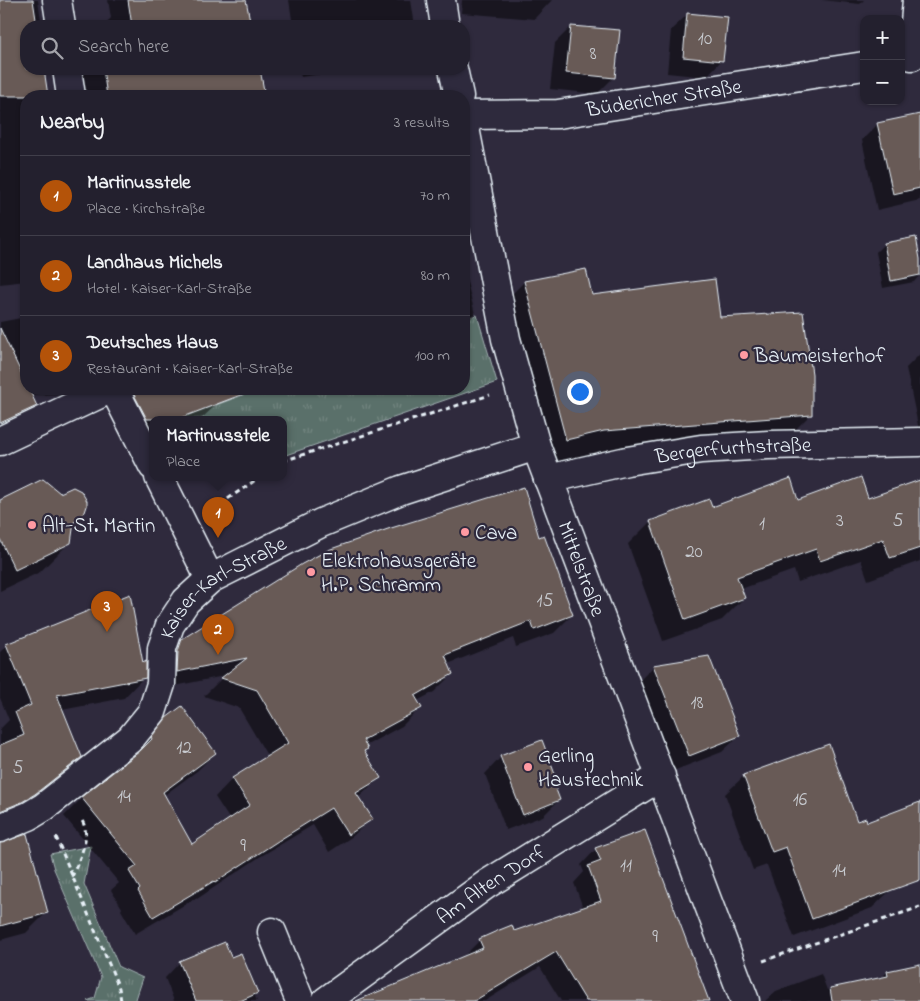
<!DOCTYPE html>
<meta charset="utf-8">
<style>
:root{--surface:#23202e;--page:#2b2836;--text:#f1f3f6;--muted:#a3a3aa;--line:#403e4a;--accent:#b45309}
body{margin:0;font-family:"Indie Flower",sans-serif;background:var(--page);color:var(--text)}
.controls{position:absolute;right:15px;top:15px;display:grid;overflow:hidden;border-radius:10px;box-shadow:0 1px 4px #0004}
.controls button{width:45px;height:45px;display:grid;place-items:center;padding:0;border:0;border-bottom:1px solid var(--line);background:var(--surface);color:var(--text);font:25px sans-serif}
.you{position:absolute;left:579px;top:391px;width:18px;height:18px;margin:-12px;border:4px solid #fff;border-radius:50%;background:#1a73e8;box-shadow:0 0 0 8px #1a73e833}
.badge{display:grid;place-items:center;width:32px;height:32px;border-radius:50%;background:var(--accent);color:#fff;font-size:16px;font-weight:700}
.pin{position:absolute;translate:-50% -41px;filter:drop-shadow(0 1px 2px #0008)}
.pin::after{content:'';position:absolute;top:26px;width:18px;height:15px;background:inherit;clip-path:polygon(0 0,100% 0,50% 100%)}
.popup{position:absolute;left:149px;top:416px;width:138px;height:65px;box-sizing:border-box;display:grid;place-content:center;border-radius:10px;background:var(--surface);filter:drop-shadow(0 1px 4px #0005);font-size:16px;white-space:nowrap;color:var(--muted)}
.popup b{font-size:19px;color:var(--text)}
.popup::after{content:'';position:absolute;left:50%;top:100%;margin-left:-10px;border:10px solid transparent;border-top-color:var(--surface)}
.list{margin:0;padding:0;list-style:none}
h2{display:flex;justify-content:space-between;align-items:center;height:65px;margin:0;padding:0 20px;font-size:21px}
h2 small{font-size:16px;font-weight:400;color:var(--muted)}
.list li{display:grid;grid-template-columns:32px 1fr auto;gap:15px;align-items:center;box-sizing:border-box;height:80px;padding:0 20px;border-top:1px solid var(--line)}
.list b{display:block;font-size:19px;white-space:nowrap}
.list p{margin:0;font-size:16px;white-space:nowrap;color:var(--muted)}
.list em{font-size:16px;font-style:normal;color:var(--muted)}
.icon{flex:none;width:28px;height:28px;fill:none;stroke:currentColor;stroke-width:2;stroke-linecap:round;stroke-linejoin:round}
.map{position:relative;flex:none;width:920px;height:1001px;overflow:hidden}
.search{position:absolute;background:var(--surface);box-shadow:0 1px 4px #0004;left:20px;top:20px;width:450px;height:55px;display:flex;align-items:center;gap:12px;box-sizing:border-box;padding:0 18px;border-radius:20px;color:var(--muted);font-size:19px}
.panel{position:absolute;background:var(--surface);box-shadow:0 1px 4px #0004;left:20px;top:90px;width:450px;height:305px;border-radius:20px}
.map>svg:first-child{display:block}
.park{fill:url(#park-tufts);stroke:#a1b0b1}
.shadow{fill:#0007}
.building{fill:#685a57;stroke:#e8f1f8}
.lines{fill:none;stroke-linecap:round;stroke-linejoin:round}
.minor-casing{stroke:#e8f1f8;stroke-width:31}
.path{stroke:#e8f1f8;stroke-width:3;stroke-dasharray:5 4;stroke-linecap:butt}
.minor{stroke:#2f2a3d;stroke-width:28}
.poi-dot{fill:#ff9aa2;stroke:#2f2a3d;stroke-width:2}
.labels{text-anchor:middle;stroke-width:4.5;stroke-linejoin:round;paint-order:stroke}
.number-label{font-size:19px;fill:#c8cbd0}
.street-label{font-size:21px;fill:#e8f1f8;stroke:#2f2a3d}
.poi-label{font-size:21px;fill:#e8f1f8;stroke:#2f2a3d;text-anchor:start}
</style>
<div class="map">
<svg width="920" height="1001" viewBox="0 0 920 1001">
<defs>
<pattern id="park-tufts" width="24" height="20" patternUnits="userSpaceOnUse" patternTransform="scale(1.25)"><rect width="24" height="20" fill="#5a706a"/><path d="M3 7l-1-3M5 7V3M7 7l1-3M15 17l-1-3M17 17v-4M19 17l1-3" fill="none" stroke="#728580"/></pattern>
</defs>
<rect width="100%" height="100%" fill="#2f2a3d"/>
<filter id="ink" filterUnits="userSpaceOnUse"><feTurbulence type="fractalNoise" baseFrequency=".02" numOctaves="2"/><feDisplacementMap in="SourceGraphic" scale="10" xChannelSelector="R" yChannelSelector="G"/><feConvolveMatrix kernelMatrix="1 2 1 2 8 2 1 2 1" color-interpolation-filters="sRGB"/></filter>
<g filter="url(#ink)">
<g class="park">
<polygon points="477,315 497,382 283,456 283,419 181,418 259,389 464,389 464,318"/>
<polygon points="91,846 84,884 119,967 143,978 136,999 137,1001 87,1001 95,998 101,977 54,869 50,854"/>
</g>
<g class="shadow">
<polygon points="0,0 38,0 42,26 26,26 26,69 42,69 47,96 26,96 26,281 0,284"/>
<polygon points="108,0 245,0 250,26 107,26 107,22 111,18"/>
<polygon points="289,0 411,0 415,26 293,26"/>
<polygon points="462,0 552,0 534,19 461,13"/>
<polygon points="821,0 864,0 860,4"/>
<polygon points="688,14 722,60 706,77 667,73 671,30"/>
<polygon points="571,27 613,78 597,94 550,89 555,43"/>
<polygon points="79,69 259,69 264,96 83,96"/>
<polygon points="299,69 356,69 301,77"/>
<polygon points="920,115 920,200 877,210 862,140 878,124"/>
<polygon points="915,238 920,265 920,275 914,282 883,288 876,252 884,244"/>
<polygon points="464,270 475,314 464,326"/>
<polygon points="524,282 591,296 719,318 810,415 781,444 537,468 495,311"/>
<polygon points="26,317 26,389 68,389 63,394 31,395 35,406 22,420 0,430 0,322"/>
<polygon points="920,354 920,430 919,430 906,368"/>
<polygon points="106,389 212,389 218,403 201,419 153,419 153,439"/>
<polygon points="920,481 920,561 868,580 861,560 798,582 794,570 741,589 744,598 722,620 663,641 628,544 650,522 709,501 711,508 798,501 867,500"/>
<polygon points="0,501 72,523 70,542 40,572 0,591"/>
<polygon points="538,539 572,615 554,633 516,647 513,638 448,664 452,674 434,692 417,701 420,708 402,726 365,746 366,749 363,752 379,778 358,798 371,818 353,836 329,852 313,825 258,858 197,899 196,898 135,934 121,910 122,908 111,890 119,883 64,816 82,798 134,756 149,737 167,719 215,753 197,771 163,796 192,846 230,820 215,797 232,779 268,757 239,708 204,696 224,676 160,689 164,658 183,640"/>
<polygon points="7,645 144,677 124,698 62,710 81,757 60,777 13,814 0,822 0,729 9,720 0,698 0,652"/>
<polygon points="654,666 739,736 722,752 673,771 637,683"/>
<polygon points="501,757 555,777 552,780 559,800 543,816 506,830 485,774"/>
<polygon points="744,776 857,823 866,823 920,803 920,866 891,890 872,908 794,937 767,865 753,870 725,794"/>
<polygon points="0,844 46,913 26,933 0,940"/>
<polygon points="596,849 708,1001 561,1001 540,967 485,1001 379,1001 465,957 465,955 480,940 513,932 583,908 574,883 584,872 581,865"/>
<polygon points="231,959 257,993 255,996 257,1001 174,1001 165,978 180,962"/>
<polygon points="920,965 920,1001 765,1001 776,991 821,974 827,990 881,979 887,972"/>
</g>
<g class="building">
<polygon points="0,0 33,0 37,26 26,26 26,69 44,69 48,96 0,96"/>
<polygon points="128,0 246,0 251,26 132,26"/>
<polygon points="687,13 728,17 723,61 683,57"/>
<polygon points="571,26 620,30 615,78 566,73"/>
<polygon points="103,69 260,69 265,96 107,96"/>
<polygon points="920,114 920,188 893,194 877,123"/>
<polygon points="916,237 920,259 920,275 891,281 884,243"/>
<polygon points="586,269 592,295 715,279 720,317 803,312 812,374 812,415 604,431 566,440 524,281"/>
<polygon points="0,328 26,383 26,389 29,389 37,406 0,423"/>
<polygon points="131,389 250,389 251,391 178,419 147,419"/>
<polygon points="861,477 868,498 920,480 920,548 890,558 883,539 820,561 816,549 737,577 745,598 685,620 650,521 709,499 712,507 791,478 798,500"/>
<polygon points="43,479 60,493 73,487 81,491 87,501 87,506 85,512 74,522 71,543 15,570 0,539 0,500"/>
<polygon points="524,487 539,537 544,535 573,615 534,630 531,621 445,655 453,674 415,696 422,708 363,740 368,749 364,751 381,778 356,793 373,819 348,835 331,808 278,841 215,882 214,881 153,917 138,891 140,889 129,871 137,866 81,797 140,751 152,739 151,737 166,718 182,706 216,753 163,792 192,844 250,805 232,778 288,743 257,690 221,678 247,658 177,672 178,651 182,639 302,564 328,550 388,529"/>
<polygon points="130,594 143,663 146,661 146,678 57,695 82,757 35,794 22,802 0,811 0,745 24,735 15,712 31,705 6,644"/>
<polygon points="709,656 740,736 689,756 653,665"/>
<polygon points="542,740 556,777 552,779 560,800 523,815 500,756"/>
<polygon points="829,744 857,821 866,818 867,822 920,802 920,880 812,919 786,847 772,852 743,775"/>
<polygon points="645,830 709,1001 586,1001 556,952 474,1001 356,1001 483,948 479,939 497,931 512,925 514,931 601,901 588,866 601,861 595,848"/>
<polygon points="27,834 48,913 0,926 0,843"/>
<polygon points="225,942 231,957 241,953 258,993 240,1001 196,1001 179,961"/>
<polygon points="920,964 920,1001 832,1001 830,988 888,976 887,971"/>
</g>
<g class="lines">
<g class="minor-casing">
<g id="minor">
<polyline points="57,0 61,26"/>
<polyline points="441,0 445,26"/>
<polyline points="912,56 917,0"/>
<polyline points="67,69 71,96"/>
<polyline points="453,69 459,96"/>
<path id="s1" d="M464,115L558,114L864,66"/>
<path id="s2" d="M464,123L506,339L536,446L745,1001"/>
<polyline points="114,389 153,466"/>
<polyline points="0,441 110,389"/>
<polyline points="159,477 210,579"/>
<path id="s3" d="M548,479L627,461L701,449L768,445L920,442"/>
<path id="s4" d="M0,828L29,816L44,807L130,739L152,712L161,684L162,648L170,625L186,601L210,579L321,523L401,490L536,446"/>
<polyline points="272,932 300,1001"/>
<path id="s5" d="M326,1001L487,884L661,776"/>
</g>
</g>
<g class="path">
<polyline points="283,461 490,395"/>
<polyline points="213,509 260,477"/>
<polyline points="56,837 119,988 121,1001"/>
<path d="M72,877C78,860 93,836 81,819"/>
<polyline points="763,961 920,907"/>
</g>
<use href="#minor" class="minor"/>
</g>
</g>
<g class="poi-dot">
<circle cx="744" cy="355" r="5"/>
<circle cx="32" cy="525" r="5"/>
<circle cx="465" cy="532" r="5"/>
<circle cx="311" cy="572" r="5"/>
<circle cx="528" cy="767" r="5"/>
</g>
<g class="labels">
<g class="number-label">
<text x="705" y="44">10</text>
<text x="593" y="59">8</text>
<text x="840" y="526">3</text>
<text x="898" y="526">5</text>
<text x="762" y="529">1</text>
<text x="694" y="557">20</text>
<text x="545" y="606">15</text>
<text x="697" y="708">18</text>
<text x="184" y="753">12</text>
<text x="18" y="773">5</text>
<text x="124" y="802">14</text>
<text x="800" y="805">16</text>
<text x="243" y="851">9</text>
<text x="626" y="871">11</text>
<text x="839" y="876">14</text>
<text x="655" y="942">9</text>
</g>
<g class="street-label">
<text dy="7" stroke="none"><textPath href="#s1" startOffset="201">Büdericher Straße</textPath></text>
<text dy="7" stroke="none"><textPath href="#s3" startOffset="188">Bergerfurthstraße</textPath></text>
<text dy="7" stroke="none"><textPath href="#s2" startOffset="462">Mittelstraße</textPath></text>
<text dy="7" stroke="none"><textPath href="#s4" startOffset="349">Kaiser-Karl-Straße</textPath></text>
<text dy="7" stroke="none"><textPath href="#s5" startOffset="202">Am Alten Dorf</textPath></text>
</g>
<g class="poi-label">
<text x="754" y="362">Baumeisterhof</text>
<text x="42" y="532">Alt-St. Martin</text>
<text x="475" y="539">Cava</text>
<text x="321" y="567">Elektrohausgeräte<tspan x="321" dy="24">H.P. Schramm</tspan></text>
<text x="538" y="762">Gerling<tspan x="538" dy="24">Haustechnik</tspan></text>
</g>
</g>
</svg>
<div class="controls">
<button>+</button>
<button>−</button>
</div>
<div class="you"></div>
<div class="pin badge" style="left:218px;top:538px">1</div>
<div class="popup"><b>Martinusstele</b>Place</div>
<div class="pin badge" style="left:218px;top:655px">2</div>
<div class="pin badge" style="left:107px;top:632px">3</div>
<div class="search"><svg class="icon" aria-label="search" viewBox="0 0 24 24"><circle cx="10" cy="10" r="6"/><path d="M15 15l6 6"/></svg>Search here</div>
<section class="panel">
<h2>Nearby<small>3 results</small></h2>
<ul class="list">
<li><span class="badge">1</span><div><b>Martinusstele</b><p>Place · Kirchstraße</p></div><em>70 m</em></li>
<li><span class="badge">2</span><div><b>Landhaus Michels</b><p>Hotel · Kaiser-Karl-Straße</p></div><em>80 m</em></li>
<li><span class="badge">3</span><div><b>Deutsches Haus</b><p>Restaurant · Kaiser-Karl-Straße</p></div><em>100 m</em></li>
</ul>
</section>
</div>
